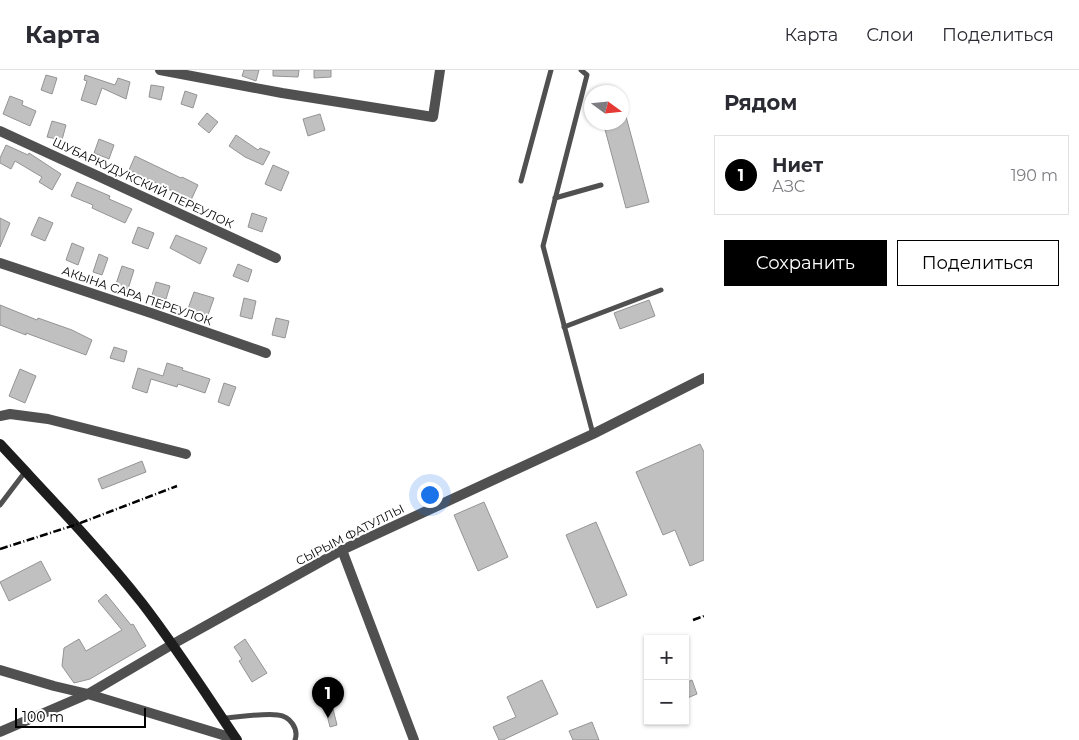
<!DOCTYPE html>
<html lang="ru">
<meta charset="utf-8">
<style>
:root{--surface:#fff;--page:#f7f7f7;--text:#2b2b33;--muted:#7c7c81;--line:#e1e1e2;--accent:#000}
body{margin:0;font-family:Montserrat,sans-serif;background:var(--page);color:var(--text)}
.controls{position:absolute;right:15px;bottom:15px;display:grid;overflow:hidden;border-radius:0px;box-shadow:0 1px 4px #0004}
.controls button{width:45px;height:45px;display:grid;place-items:center;padding:0;border:0;border-bottom:1px solid var(--line);background:var(--surface);color:var(--text);font:25px sans-serif}
.compass{position:absolute;left:584px;top:15px;width:45px;height:45px;border-radius:50%;background:var(--surface);box-shadow:0 1px 4px #0004;rotate:105deg}
.scale{position:absolute;left:15px;bottom:12px;width:131px;box-sizing:border-box;padding-left:5px;border:2px solid #000;border-top:0;font-size:14px;line-height:18px;white-space:nowrap;color:#000;-webkit-text-stroke:4px #fff;paint-order:stroke}
.you{position:absolute;left:429px;top:424px;width:18px;height:18px;margin:-12px;border:4px solid #fff;border-radius:50%;background:#1a73e8;box-shadow:0 0 0 8px #1a73e833}
.badge{display:grid;place-items:center;width:32px;height:32px;border-radius:50%;background:var(--accent);color:#fff;font-size:16px;font-weight:700}
.pin{position:absolute;translate:-50% -41px;filter:drop-shadow(0 1px 2px #0008)}
.pin::after{content:'';position:absolute;top:26px;width:18px;height:15px;background:inherit;clip-path:polygon(0 0,100% 0,50% 100%)}
.list{margin:0;padding:0;list-style:none}
h2{display:flex;justify-content:space-between;align-items:center;height:65px;margin:0;padding:0 20px;font-size:21px}
h2 small{font-size:16px;font-weight:400;color:var(--muted)}
.list li{display:grid;grid-template-columns:32px 1fr auto;gap:15px;align-items:center;box-sizing:border-box;height:80px;margin:0 10px 10px;padding:0 10px;border:1px solid var(--line);border-radius:0px}
.list b{display:block;font-size:19px;white-space:nowrap}
.list p{margin:0;font-size:16px;white-space:nowrap;color:var(--muted)}
.list em{font-size:16px;font-style:normal;color:var(--muted)}
.actions{display:flex;gap:10px;padding:15px 20px}
.actions a{flex:1;padding:11px 0;border:1px solid var(--accent);border-radius:0px;text-align:center;font-size:18px;color:var(--accent)}
.actions .main{background:var(--accent);color:#fff}
.map{position:relative;flex:none;width:704px;height:670px;overflow:hidden}
header{display:flex;align-items:center;gap:30px;box-sizing:border-box;height:70px;padding:0 25px;background:var(--surface);border-bottom:1px solid var(--line)}
header strong{font-size:24px}
nav{display:flex;gap:28px;margin-inline-start:auto;font-size:18px}
main{display:flex}
aside{flex:1;background:var(--surface)}
.map>svg:first-child{display:block}
.building{fill:#c0c0c0;stroke:#949494}
.lines{fill:none;stroke-linecap:round;stroke-linejoin:round}
.lane{stroke:#505050;stroke-width:5}
.street{stroke:#505050;stroke-width:10}
.secondary{stroke:#1d1d1d;stroke-width:10}
.rail{stroke:#000;stroke-width:2.5;stroke-dasharray:8 2.5 1 2.5;stroke-linecap:butt}
.labels{text-anchor:middle;stroke-width:4;stroke-linejoin:round;paint-order:stroke}
.street-label{font-size:12px;fill:#000;stroke:#fff}
</style>
<header>
<strong>Карта</strong>
<nav><a>Карта</a><a>Слои</a><a>Поделиться</a></nav>
</header>
<main>
<div class="map">
<svg width="704" height="670" viewBox="0 0 704 670">
<rect width="100%" height="100%" fill="#fff"/>
<g class="building">
<polygon points="244,0 259,0 256,11 242,6"/>
<polygon points="273,0 299,0 298,7 273,6"/>
<polygon points="314,0 331,0 331,7 314,8"/>
<polygon points="46,5 57,8 52,24 41,20"/>
<polygon points="85,5 115,15 118,8 130,12 126,29 102,18 96,35 81,30 87,11 84,10"/>
<polygon points="151,15 164,17 161,30 149,27"/>
<polygon points="185,21 197,25 193,38 181,34"/>
<polygon points="10,26 23,31 22,35 36,41 30,56 3,44"/>
<polygon points="624,39 649,132 626,138 603,52 622,52 622,40"/>
<polygon points="207,43 218,52 209,63 198,54"/>
<polygon points="320,44 325,60 308,66 303,49"/>
<polygon points="52,51 66,55 62,70 47,67"/>
<polygon points="236,65 258,80 260,78 270,82 263,95 245,87 229,76"/>
<polygon points="99,69 114,75 109,89 94,83"/>
<polygon points="6,75 28,85 29,83 61,104 52,120 39,112 42,107 15,91 11,99 0,93 0,88"/>
<polygon points="135,86 181,108 182,107 198,115 191,130 129,100"/>
<polygon points="273,95 289,102 281,121 265,114"/>
<polygon points="77,112 110,126 109,129 132,139 125,153 92,138 93,135 71,126"/>
<polygon points="252,143 267,148 262,162 248,157"/>
<polygon points="39,147 53,153 45,171 31,165"/>
<polygon points="0,148 10,153 0,177"/>
<polygon points="138,157 154,163 148,179 132,173"/>
<polygon points="176,165 207,178 200,194 170,178"/>
<polygon points="72,173 84,178 78,195 66,190"/>
<polygon points="99,184 108,188 102,205 93,202"/>
<polygon points="238,194 252,200 248,212 233,206"/>
<polygon points="122,196 134,200 128,219 116,214"/>
<polygon points="156,212 170,216 166,229 152,225"/>
<polygon points="194,222 214,228 208,245 188,239"/>
<polygon points="244,228 256,231 252,249 240,246"/>
<polygon points="649,230 655,246 620,259 614,243"/>
<polygon points="0,235 37,250 38,248 72,260 92,270 86,285 26,263 26,265 0,255"/>
<polygon points="276,248 289,251 285,268 272,265"/>
<polygon points="114,277 127,281 124,292 110,288"/>
<polygon points="167,293 183,298 182,300 210,309 205,323 178,314 177,317 151,309 147,323 132,318 138,298 163,306"/>
<polygon points="20,299 36,306 25,333 9,326"/>
<polygon points="224,313 236,317 229,336 218,332"/>
<polygon points="700,374 704,382 704,490 690,496 675,460 663,465 636,402"/>
<polygon points="142,391 146,402 102,419 98,409"/>
<polygon points="484,432 508,487 478,501 454,445"/>
<polygon points="596,452 627,525 597,538 566,465"/>
<polygon points="41,491 51,510 9,531 0,512"/>
<polygon points="106,524 131,555 133,554 146,576 90,609 74,613 62,596 64,578 79,569 86,581 122,560 98,531"/>
<polygon points="245,569 267,603 252,612 239,591 242,589 234,577"/>
<polygon points="542,610 558,644 503,670 499,670 493,657 516,647 507,627"/>
<polygon points="692,610 697,624 685,629 685,613"/>
<polygon points="333,639 337,655 330,657 326,641"/>
<polygon points="592,652 599,670 573,670 569,661"/>
</g>
<g class="lines">
<g class="lane">
<polyline points="581,0 587,5 543,176 593,364"/>
<polyline points="521,111 551,0"/>
<polyline points="555,128 601,115"/>
<polyline points="564,257 661,220"/>
<polyline points="0,435 25,402"/>
<path d="M223,648C238,647 264,643 278,645C290,646 299,659 295,670"/>
</g>
<g class="street">
<polyline points="160,0 282,23 433,47 440,0"/>
<polyline points="0,61 276,188"/>
<polyline points="0,193 154,244 266,283"/>
<polyline points="0,346 10,344 48,349 186,384"/>
<polyline points="342,480 414,670"/>
<polyline points="0,600 54,616 88,624 236,669"/>
<polyline points="0,662 88,624 173,574 342,480 593,364 704,308"/>
</g>
<path class="secondary" d="M0,374C48,426 98,477 142,533C176,577 206,624 237,670"/>
<g class="rail">
<polyline points="0,479 75,455 177,416"/>
<polyline points="693,550 704,546"/>
</g>
</g>
<g class="labels">
<g class="street-label">
<text transform="translate(143 113) rotate(25)" y="4">ШУБАРКУДУКСКИЙ ПЕРЕУЛОК</text>
<text transform="translate(137 226) rotate(19)" y="4">АКЫНА САРА ПЕРЕУЛОК</text>
<text transform="translate(350 465) rotate(-27)" y="4">СЫРЫМ ФАТУЛЛЫ</text>
</g>
</g>
</svg>
<div class="controls">
<button>+</button>
<button>−</button>
</div>
<svg class="compass" viewBox="-18 -18 36 36"><path d="M0-13l5 13h-10z" fill="#e53935"/><path d="M0 13l5-13h-10z" fill="#7c7c81"/></svg>
<div class="scale">100 m</div>
<div class="you"></div>
<div class="pin badge" style="left:328px;top:648px">1</div>
</div>
<aside>
<h2>Рядом<small></small></h2>
<ul class="list">
<li><span class="badge">1</span><div><b>Ниет</b><p>АЗС</p></div><em>190 m</em></li>
</ul>
<div class="actions"><a class="main">Сохранить</a><a>Поделиться</a></div>
</aside>
</main>
